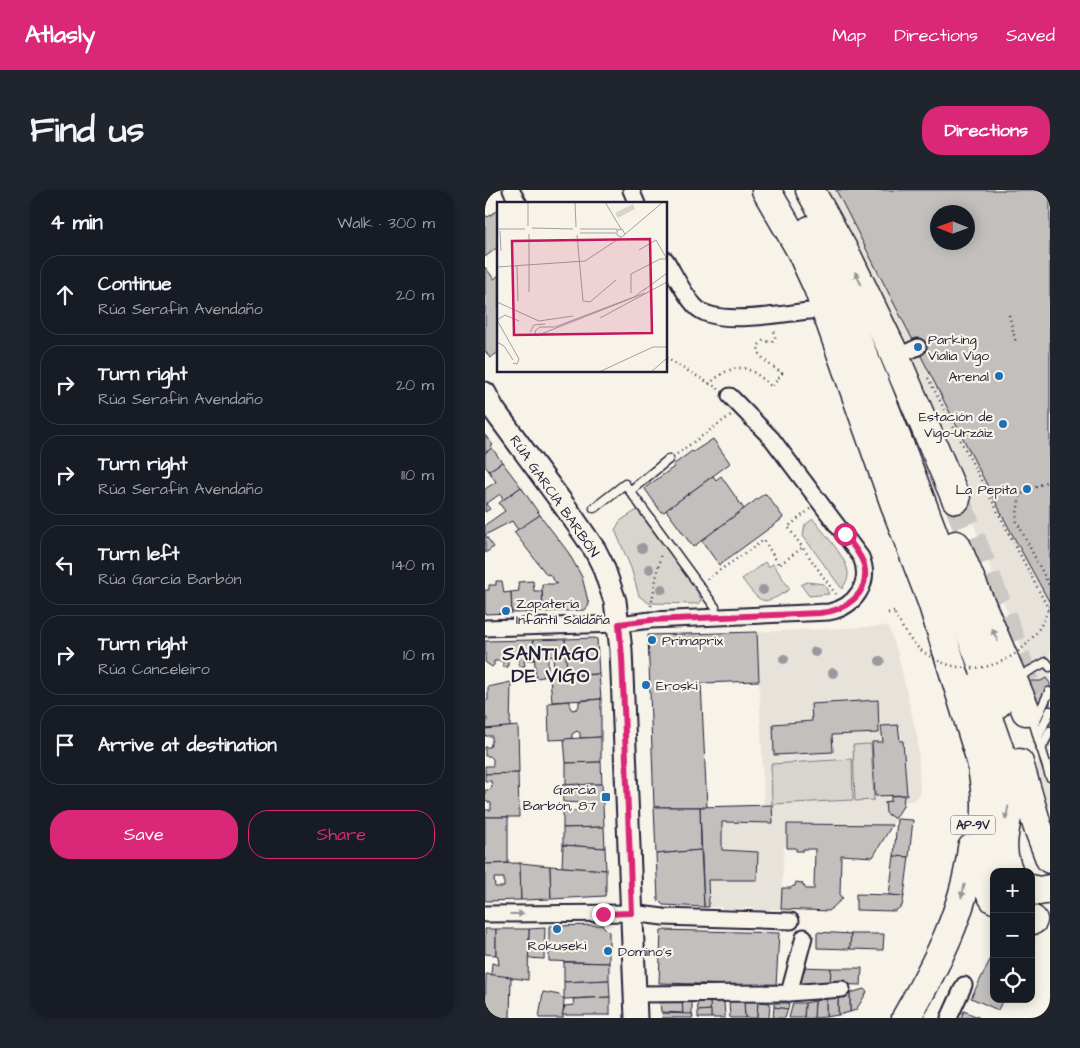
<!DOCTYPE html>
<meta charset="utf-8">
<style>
:root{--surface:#171b24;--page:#20242c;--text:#f1f3f6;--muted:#9ea1a6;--line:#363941;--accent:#db2777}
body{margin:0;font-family:"Architects Daughter",sans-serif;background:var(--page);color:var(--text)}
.controls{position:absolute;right:15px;bottom:15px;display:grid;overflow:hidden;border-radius:10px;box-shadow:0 2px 12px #0003}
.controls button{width:45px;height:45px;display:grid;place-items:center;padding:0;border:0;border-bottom:1px solid var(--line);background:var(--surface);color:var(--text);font:25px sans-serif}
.compass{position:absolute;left:445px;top:15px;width:45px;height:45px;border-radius:50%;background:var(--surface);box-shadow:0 2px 12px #0003;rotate:271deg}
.stop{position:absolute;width:15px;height:15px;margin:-11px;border:4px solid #db2777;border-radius:50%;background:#fff}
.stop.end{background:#db2777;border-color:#fff;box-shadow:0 1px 5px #0008}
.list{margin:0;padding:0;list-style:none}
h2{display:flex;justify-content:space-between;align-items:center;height:65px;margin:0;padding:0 20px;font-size:21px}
h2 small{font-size:16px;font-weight:400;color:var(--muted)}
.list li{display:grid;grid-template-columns:32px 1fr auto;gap:15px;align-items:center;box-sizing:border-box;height:80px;margin:0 10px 10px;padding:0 10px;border:1px solid var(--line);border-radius:20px}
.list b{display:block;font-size:19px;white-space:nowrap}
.list p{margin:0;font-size:16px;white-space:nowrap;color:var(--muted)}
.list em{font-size:16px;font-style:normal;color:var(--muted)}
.actions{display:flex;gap:10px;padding:15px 20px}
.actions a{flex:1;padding:11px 0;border:1px solid var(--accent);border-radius:20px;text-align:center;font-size:18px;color:var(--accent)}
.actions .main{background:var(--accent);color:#fff}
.icon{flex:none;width:28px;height:28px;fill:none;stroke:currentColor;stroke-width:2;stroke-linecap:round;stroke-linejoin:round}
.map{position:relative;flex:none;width:565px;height:828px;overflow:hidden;border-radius:20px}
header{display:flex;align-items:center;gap:30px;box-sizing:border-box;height:70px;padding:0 25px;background:var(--accent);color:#fff}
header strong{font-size:24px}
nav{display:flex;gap:28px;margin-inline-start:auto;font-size:18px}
.intro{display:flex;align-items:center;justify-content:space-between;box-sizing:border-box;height:120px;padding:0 30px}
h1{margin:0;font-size:35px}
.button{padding:12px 22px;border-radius:20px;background:var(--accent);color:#fff;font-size:18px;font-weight:700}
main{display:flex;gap:30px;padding:0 30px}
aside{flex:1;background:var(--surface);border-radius:20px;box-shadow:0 2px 12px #0003}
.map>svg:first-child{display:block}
.built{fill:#e7e3db;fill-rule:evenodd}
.green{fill:#d8d5cf;stroke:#7d7c85}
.building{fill:#c2bfbd;stroke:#22223b;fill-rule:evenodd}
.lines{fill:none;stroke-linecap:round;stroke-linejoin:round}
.motorway-tunnel{stroke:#ccc9c5;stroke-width:28;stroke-dasharray:28 14;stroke-linecap:butt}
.service-casing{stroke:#22223b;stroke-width:11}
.minor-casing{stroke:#22223b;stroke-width:19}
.secondary-casing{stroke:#22223b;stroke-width:25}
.motorway-casing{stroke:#22223b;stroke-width:31}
.path{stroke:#22223b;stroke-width:2.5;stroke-dasharray:1 4;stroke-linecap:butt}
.service{stroke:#f7f3e8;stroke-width:8}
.minor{stroke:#f7f3e8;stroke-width:15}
.secondary{stroke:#f7f3e8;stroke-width:21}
.motorway{stroke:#f7f3e8;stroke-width:28}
.path-bridge{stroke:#22223b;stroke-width:2.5;stroke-dasharray:1 4;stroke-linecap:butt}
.tree{fill:#9b999d}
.oneway{fill:#97959a}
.route{stroke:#db2777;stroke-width:6}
.poi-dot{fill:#1f6fb2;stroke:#f7f3e8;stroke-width:2}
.labels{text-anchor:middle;stroke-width:4.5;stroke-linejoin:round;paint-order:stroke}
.shield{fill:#f7f3e8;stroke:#62616f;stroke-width:1}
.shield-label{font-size:12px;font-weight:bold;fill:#22223b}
.poi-label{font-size:14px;fill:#22223b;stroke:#f7f3e8;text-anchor:start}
.street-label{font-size:14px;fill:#22223b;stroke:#f7f3e8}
.district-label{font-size:19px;font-weight:bold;letter-spacing:1px;fill:#22223b;stroke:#f7f3e8}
.inset-road{fill:none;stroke:#a29fa3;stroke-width:1}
.view{fill:#c2185b;fill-opacity:0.15;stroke:#c2185b;stroke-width:2.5}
.inset-edge{fill:none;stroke:#22223b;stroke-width:2.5}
</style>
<header>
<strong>Atlasly</strong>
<nav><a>Map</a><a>Directions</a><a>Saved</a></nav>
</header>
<div class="intro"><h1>Find us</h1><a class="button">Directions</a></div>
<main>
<aside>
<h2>4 min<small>Walk · 300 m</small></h2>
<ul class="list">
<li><svg class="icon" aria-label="ahead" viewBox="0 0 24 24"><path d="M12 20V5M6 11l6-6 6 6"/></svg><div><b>Continue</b><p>Rúa Serafín Avendaño</p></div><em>20 m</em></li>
<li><svg class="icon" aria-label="right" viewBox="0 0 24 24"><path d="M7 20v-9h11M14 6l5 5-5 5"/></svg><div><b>Turn right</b><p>Rúa Serafín Avendaño</p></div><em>20 m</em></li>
<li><svg class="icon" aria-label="right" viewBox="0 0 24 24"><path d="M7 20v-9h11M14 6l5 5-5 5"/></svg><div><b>Turn right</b><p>Rúa Serafín Avendaño</p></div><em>110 m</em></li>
<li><svg class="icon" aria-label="left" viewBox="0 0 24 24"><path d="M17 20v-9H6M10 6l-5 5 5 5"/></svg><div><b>Turn left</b><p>Rúa García Barbón</p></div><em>140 m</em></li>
<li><svg class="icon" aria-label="right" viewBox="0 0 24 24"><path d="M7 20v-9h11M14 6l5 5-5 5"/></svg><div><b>Turn right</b><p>Rúa Canceleiro</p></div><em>10 m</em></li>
<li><svg class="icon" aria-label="arrive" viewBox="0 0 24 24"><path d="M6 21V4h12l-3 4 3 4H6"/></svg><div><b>Arrive at destination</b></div></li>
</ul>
<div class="actions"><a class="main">Save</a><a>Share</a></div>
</aside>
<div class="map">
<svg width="565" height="828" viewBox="0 0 565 828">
<rect width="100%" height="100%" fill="#f7f3e8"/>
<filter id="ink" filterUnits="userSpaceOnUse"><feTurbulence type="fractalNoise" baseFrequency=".02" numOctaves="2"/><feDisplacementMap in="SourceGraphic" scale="10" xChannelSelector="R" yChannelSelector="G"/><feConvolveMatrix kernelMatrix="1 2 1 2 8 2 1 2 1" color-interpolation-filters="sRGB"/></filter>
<g filter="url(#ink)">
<g class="built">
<path d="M325,0H565V648L560,629L561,607L550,601L555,548L546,483L485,325L406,157ZM452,22H482V52H452Z"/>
<polygon points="403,436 413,464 433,551 435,605 428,611 421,611 406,637 302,634 302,656 299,656 296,719 286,719 284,721 271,720 269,718 238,719 236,717 224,717 223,690 272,690 273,662 237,660 237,632 288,633 279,615 272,442"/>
</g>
<g class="green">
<polygon points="152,320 210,397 216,409 214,414 164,413 154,406 146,378 130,340 135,331"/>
<path d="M328,329C337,341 365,371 363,385C363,390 359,395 357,399L318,346L320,335Z"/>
<path d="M280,372L283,377L288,374L305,399C277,417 276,414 257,389Z"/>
<polygon points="322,392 339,394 344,404 324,406 316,395"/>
<polygon points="386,554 389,610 370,611 368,555"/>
<polygon points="367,569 368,610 287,614 286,574"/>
</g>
<g class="building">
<path d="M351,0H565V413L526,342ZM452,22H482V52H452Z"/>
<polygon points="11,21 14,24 14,56 0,67 0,25 3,27"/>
<polygon points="0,77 9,89 14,85 14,162 5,168 0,161"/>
<polygon points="0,245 8,255 6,256 7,258 0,263"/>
<polygon points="228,249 245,273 244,274 179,322 176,322 160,299 161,297 189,277 188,275 207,261 208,262"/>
<polygon points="7,258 17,272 4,281 0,276 0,263"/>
<polygon points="17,272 36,297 18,310 15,304 1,314 5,319 0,322 0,299 11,292 4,281"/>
<polygon points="228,286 231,290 236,286 259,319 208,357 181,320"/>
<polygon points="36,297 55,325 33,340 27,331 0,345 9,357 0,363 0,335 20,321 14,313"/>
<polygon points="279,304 281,304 298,327 297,329 234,375 217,351 217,350"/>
<polygon points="55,325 83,362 97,387 104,415 100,420 58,422 57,394 72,394 64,384 62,385 29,342"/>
<polygon points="11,391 17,391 19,403 26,402 27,423 0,424 0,400 4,400 4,395 11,395"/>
<polygon points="48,391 49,401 57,401 58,422 27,423 26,402 34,401 33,392"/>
<polygon points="272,442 274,491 216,493 222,617 169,617 163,445"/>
<polygon points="110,448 112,449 114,484 82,485 80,449"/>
<polygon points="80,449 82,485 74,486 74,480 69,480 68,466 63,467 63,482 59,482 59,487 51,488 48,450"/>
<polygon points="48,450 49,470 39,470 40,476 34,476 34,466 23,467 23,477 18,477 18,471 9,471 9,475 7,477 0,472 0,451"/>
<polygon points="114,484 116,509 67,512 65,487"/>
<polygon points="561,488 565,493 565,554 544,491 556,491"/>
<polygon points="26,492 25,537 1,539 2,528 0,528 0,510 3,510 3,497"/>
<polygon points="116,509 116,547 95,548 95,543 92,541 87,544 87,549 64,550 63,513 85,511 85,517 87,520 92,519 94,516 94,511"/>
<polygon points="393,510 394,543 347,545 348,562 289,565 288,534 327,531 326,514"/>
<polygon points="413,535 415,551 418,551 422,605 390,606 387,552 398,552 396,536"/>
<polygon points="33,536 34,583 0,584 0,576 8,576 8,569 5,566 0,566 0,557 5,557 7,551 7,546 0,546 0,539"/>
<polygon points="116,547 116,572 81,573 79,549"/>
<polygon points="116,572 117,594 81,595 81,573"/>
<polygon points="33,583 34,627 0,627 0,620 6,620 6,613 0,611 0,600 4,600 7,597 6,591 0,591 0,584"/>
<polygon points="95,594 95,598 102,598 102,594 117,594 119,637 78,638 78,622 99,620 99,613 78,612 77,595"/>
<polygon points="419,605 418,616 410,629 401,623 400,612 406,611 406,606"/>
<polygon points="287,615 288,633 237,632 237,660 273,662 272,690 223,690 224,717 219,717 215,617"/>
<polygon points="169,617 215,617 216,660 171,664"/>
<polygon points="0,627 23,627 23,673 0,674"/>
<polygon points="412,629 428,630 424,667 409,666"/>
<polygon points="302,634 407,635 388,667 356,665 355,706 358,708 344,721 296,719 297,698 306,698 308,696 310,696 311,692 317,693 321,699 329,699 330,659 318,659 318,661 311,661 311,658 302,658"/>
<polygon points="119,637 120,658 78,655 78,638"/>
<polygon points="78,655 120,658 121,680 77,677"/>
<polygon points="216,660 219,717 178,715 173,710 171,664"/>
<polygon points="409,666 424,667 419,706 404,705"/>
<path d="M35,673L36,710L0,711V674ZM9,688H19V697H10Z"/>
<polygon points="35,673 65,676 66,709 36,710"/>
<polygon points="65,676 121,680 121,700 120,706 66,709"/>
<polygon points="371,704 404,705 419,706 417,716 410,721 371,720"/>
<polygon points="117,735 124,742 124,773 64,771 64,736"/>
<polygon points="60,738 59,769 43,768 44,739"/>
<polygon points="0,739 11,739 11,765 0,764"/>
<polygon points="11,739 44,739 43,790 6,785 7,773 14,775 13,766 11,765"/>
<polygon points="176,740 294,743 291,796 174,793"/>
<polygon points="332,742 366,744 365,759 332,758"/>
<polygon points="366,744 399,744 398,760 365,759"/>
<polygon points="509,762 509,809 518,809 513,820 486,808"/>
<polygon points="79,772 124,773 124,790 79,792"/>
<polygon points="315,777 346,778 345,794 315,794"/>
<polygon points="346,778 377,778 376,795 345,794"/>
<polygon points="1,784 26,787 25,828 0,828"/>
<polygon points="124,790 125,807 79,809 79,792"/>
<polygon points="379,799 382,802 371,820 365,822 365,803"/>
<polygon points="58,802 75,805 79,809 78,828 54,828"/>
<polygon points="365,803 365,822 353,825 353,805"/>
<polygon points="353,805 353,825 341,827 341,808"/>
<polygon points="125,807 125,825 77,825 80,816 89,815 88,809"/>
<polygon points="341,808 341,827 329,828 330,811"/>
<polygon points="178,809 197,809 198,823 176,822 175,812"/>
<polygon points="197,809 207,810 207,825 198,825"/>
<polygon points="259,810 273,810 272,828 260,828"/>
<polygon points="212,811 225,811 226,820 213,821"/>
<polygon points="225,811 239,811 240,828 226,828"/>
<polygon points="244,811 259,812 260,828 245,828"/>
<polygon points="330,811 329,828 319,828 320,813"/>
<polygon points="273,812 285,813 284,828 272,828"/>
<polygon points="289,813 304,813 303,819 289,817"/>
<polygon points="308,813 320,813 319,828 304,828"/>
<polygon points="289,817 303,819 300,828 288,828"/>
<polygon points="226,820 226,828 213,828 213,821"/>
<polygon points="479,821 495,828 476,828"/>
<polygon points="177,823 207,824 208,828 178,828"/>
</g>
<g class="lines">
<polyline class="motorway-tunnel" points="471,309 518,428 558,543 565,557"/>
<g class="service-casing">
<g id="service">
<polyline points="145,301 230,417"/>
<polyline points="109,318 140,294 145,301 184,269"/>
<polyline points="536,489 535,486 561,472 565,477"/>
<polyline points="546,524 565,587"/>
<polyline points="550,532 564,502"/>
<polyline points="553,547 565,521"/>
<polyline points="556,559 565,541"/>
</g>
</g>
<g class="minor-casing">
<g id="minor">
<polyline points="26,0 34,14"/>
<polyline points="146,0 152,14"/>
<path d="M181,70C190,85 198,103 210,116C229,138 298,123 325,121"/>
<polyline points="414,175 418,164 433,157"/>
<path d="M0,438L134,434L166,430L344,422C370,417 387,393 376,367L287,249L245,206"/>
<polyline points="0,724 147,723 178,727 306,731"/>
<polyline points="304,803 319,747"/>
<polyline points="150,804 304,803 357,799"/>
<polyline points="464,828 479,795"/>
</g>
</g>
<g class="secondary-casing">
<polyline id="secondary" points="0,203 9,220 86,325 110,360 118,376 130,411 136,460 151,828"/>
</g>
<g class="motorway-casing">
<g id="motorway">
<path d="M281,0L315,59L333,98L414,326L447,412L496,571C498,585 501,599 501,614C502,649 487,677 509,709"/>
<polyline points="325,0 363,68 406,157 471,309"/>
<polyline points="325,40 375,132"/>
<path d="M358,118C415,248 462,382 512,514"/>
<polyline points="471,355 541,521"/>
<path d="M492,497C498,515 505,533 511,551C517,566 523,580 525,595C528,627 509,649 524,682"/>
<polyline points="534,573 552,635 565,669"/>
<polyline points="546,699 554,701 565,699"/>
<polyline points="546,729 548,730"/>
<path d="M421,828C451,775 480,721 487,658"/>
</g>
</g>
<g class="path">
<polyline points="524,125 531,153"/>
<polyline points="181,168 234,199"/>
<polyline points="443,188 565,422"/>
<path d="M224,194C234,185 250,173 264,180C272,183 280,191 287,197L297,183C287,176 273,169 273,156L278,151L287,152C292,148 290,144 288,139"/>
<polyline points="192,264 246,225"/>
<polyline points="565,290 535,305 531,330 565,397"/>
<polyline points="325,319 303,337 352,406"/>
<polyline points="222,389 279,350 294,375 317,358"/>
<polyline points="166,416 176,362"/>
<polyline points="403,423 409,422"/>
</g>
<use href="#service" class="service"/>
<use href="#minor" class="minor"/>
<use href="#secondary" class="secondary"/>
<use href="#motorway" class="motorway"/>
<path class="path-bridge" d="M410,424C418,439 426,454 440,463C489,498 551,468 565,413"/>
</g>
<g class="tree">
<circle cx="157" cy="358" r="5"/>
<circle cx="164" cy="379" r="5"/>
<circle cx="177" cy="399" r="5"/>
<circle cx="278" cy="400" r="5"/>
<circle cx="330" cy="462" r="5"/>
<circle cx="299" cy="469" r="5"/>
<circle cx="395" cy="471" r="5"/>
<circle cx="348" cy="483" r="5"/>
</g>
<defs><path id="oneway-solid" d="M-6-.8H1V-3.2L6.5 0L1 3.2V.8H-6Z" transform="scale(1.25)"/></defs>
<g class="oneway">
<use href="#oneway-solid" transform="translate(373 88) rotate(-115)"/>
<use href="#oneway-solid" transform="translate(510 445) rotate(-113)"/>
<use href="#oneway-solid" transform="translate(522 623) rotate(101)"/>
<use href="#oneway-solid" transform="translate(478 701) rotate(104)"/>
<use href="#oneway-solid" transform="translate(32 724)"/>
</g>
</g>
<g class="lines" filter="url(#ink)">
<path class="route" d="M118,724L147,723L137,467L134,434L166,430L335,423C360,421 386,404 379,375C376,364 366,354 360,344"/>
</g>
<g class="poi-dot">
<circle cx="433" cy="157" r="5"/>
<circle cx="514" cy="186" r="5"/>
<circle cx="518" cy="234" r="5"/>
<circle cx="542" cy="299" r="5"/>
<circle cx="21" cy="421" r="5"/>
<circle cx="167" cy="450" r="5"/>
<circle cx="161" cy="495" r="5"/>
<rect x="116" y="602" width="10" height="10" rx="2.5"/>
<circle cx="72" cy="739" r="5"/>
<circle cx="123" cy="761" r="5"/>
</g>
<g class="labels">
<rect class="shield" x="465.5" y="625.5" width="45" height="19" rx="4"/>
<g class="shield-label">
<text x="488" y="639">AP-9V</text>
</g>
<g class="poi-label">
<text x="443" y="154">Parking<tspan x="443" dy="16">Vialia Vigo</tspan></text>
<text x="504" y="191" text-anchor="end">Arenal</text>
<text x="508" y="231" text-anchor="end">Estación de<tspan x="508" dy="16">Vigo-Urzáiz</tspan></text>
<text x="532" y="304" text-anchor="end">La Pepita</text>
<text x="31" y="418">Zapatería<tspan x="31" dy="16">Infantil Saldaña</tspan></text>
<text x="177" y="455">Primaprix</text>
<text x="171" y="500">Eroski</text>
<text x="111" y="604" text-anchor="end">Garcia<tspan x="111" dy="16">Barbón, 87</tspan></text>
<text x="72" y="760" text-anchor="middle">Rokuseki</text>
<text x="133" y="766">Domino's</text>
</g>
<g class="street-label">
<text transform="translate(70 306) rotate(55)" y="5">RÚA GARCÍA BARBÓN</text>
</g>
<g class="district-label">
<text x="66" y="470">SANTIAGO<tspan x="66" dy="22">DE VIGO</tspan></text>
</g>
</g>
<g transform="translate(12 12)">
<rect width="170" height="170" fill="#f7f3e8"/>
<path d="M136,2L138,7L121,16L118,11Z" fill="#d8d5cf"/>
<path class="inset-road" d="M31,0V24M78,0L79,25M108,0L124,27M35,26L76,27M0,27H28M83,27H120M3,29L4,49M83,31H119M32,32V90M80,33L86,99L93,100L119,78M124,35L120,33V28L125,27L128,32M142,48L159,38L170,57M20,64L21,99M0,65L88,59L126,34L166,0M147,88L170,71M134,91V72L163,57H170M148,91L39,134L38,129L43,125H58L137,95L149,86M0,100L42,119L76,114M103,116L170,80M0,118L22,157L20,162L16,161M0,118L8,113L22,119M33,130L37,123L48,122M0,140L7,144L16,158M102,170L156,145H170M154,170L170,156"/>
<path class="view" d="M153,37L155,131L17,133L15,39Z"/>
<rect width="170" height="170" class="inset-edge"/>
</g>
</svg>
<div class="controls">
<button>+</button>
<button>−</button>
<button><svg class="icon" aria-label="locate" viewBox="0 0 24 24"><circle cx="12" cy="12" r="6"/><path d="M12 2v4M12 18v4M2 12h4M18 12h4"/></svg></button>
</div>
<svg class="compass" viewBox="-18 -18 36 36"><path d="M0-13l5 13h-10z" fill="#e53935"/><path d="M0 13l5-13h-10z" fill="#9ea1a6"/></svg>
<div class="stop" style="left:360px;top:344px"></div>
<div class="stop end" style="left:118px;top:724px"></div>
</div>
</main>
